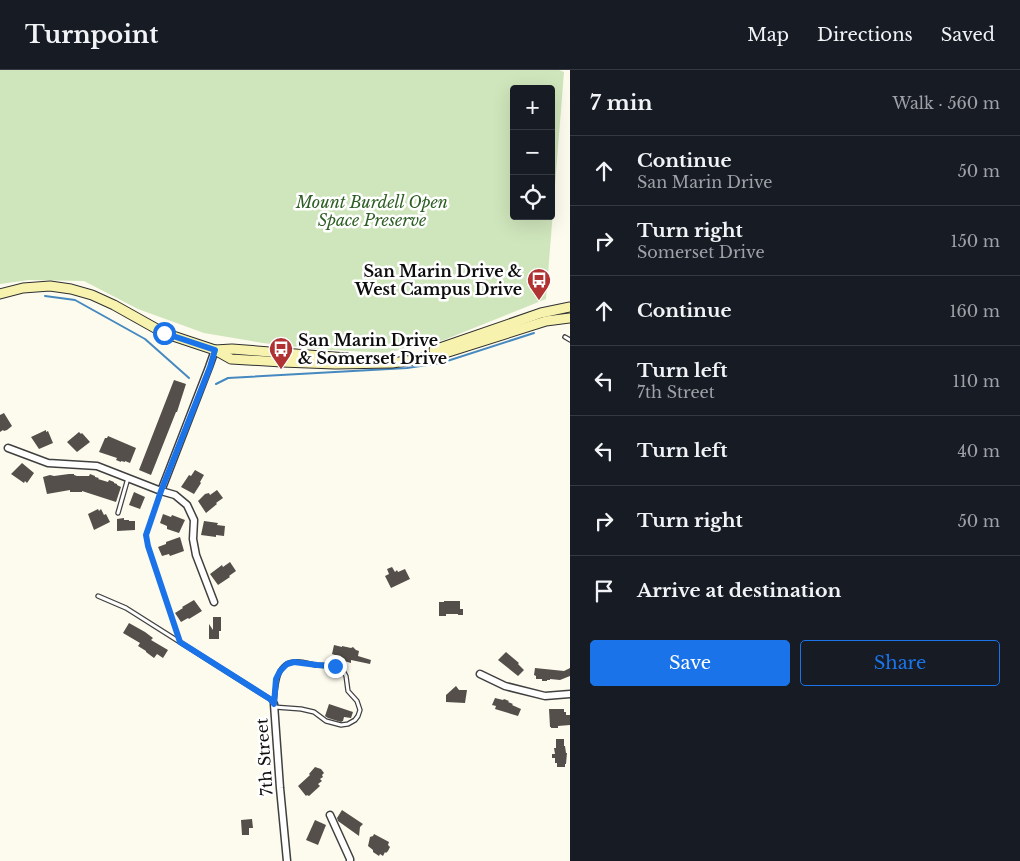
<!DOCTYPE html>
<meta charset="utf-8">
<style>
:root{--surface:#171b24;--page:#20242c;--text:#f1f3f6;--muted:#9ea1a6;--line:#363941;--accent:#1a73e8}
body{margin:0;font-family:"Libre Baskerville",serif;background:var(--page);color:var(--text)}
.controls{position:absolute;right:15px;top:15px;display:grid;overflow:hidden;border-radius:5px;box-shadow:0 5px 20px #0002}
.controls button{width:45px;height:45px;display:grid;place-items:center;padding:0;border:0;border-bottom:1px solid var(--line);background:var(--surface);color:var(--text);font:25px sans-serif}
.stop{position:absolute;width:15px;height:15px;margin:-11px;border:4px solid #1a73e8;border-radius:50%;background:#fff}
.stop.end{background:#1a73e8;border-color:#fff;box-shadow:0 1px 5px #0008}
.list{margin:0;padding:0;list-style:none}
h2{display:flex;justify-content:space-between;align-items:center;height:65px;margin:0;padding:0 20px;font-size:21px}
h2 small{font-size:16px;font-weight:400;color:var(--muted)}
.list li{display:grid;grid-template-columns:32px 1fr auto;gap:15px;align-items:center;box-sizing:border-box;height:70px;padding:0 20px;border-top:1px solid var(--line)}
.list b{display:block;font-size:19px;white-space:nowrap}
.list p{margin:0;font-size:16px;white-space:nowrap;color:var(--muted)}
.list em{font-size:16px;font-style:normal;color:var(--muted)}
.actions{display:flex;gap:10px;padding:15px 20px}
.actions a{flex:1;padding:11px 0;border:1px solid var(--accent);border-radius:5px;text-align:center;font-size:18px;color:var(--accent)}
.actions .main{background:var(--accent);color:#fff}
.icon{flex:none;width:28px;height:28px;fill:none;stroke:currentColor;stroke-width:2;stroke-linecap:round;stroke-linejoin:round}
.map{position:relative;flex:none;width:570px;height:791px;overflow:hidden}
header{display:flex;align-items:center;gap:30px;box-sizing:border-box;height:70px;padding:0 25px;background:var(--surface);border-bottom:1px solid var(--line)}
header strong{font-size:24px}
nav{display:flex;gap:28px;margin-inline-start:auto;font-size:18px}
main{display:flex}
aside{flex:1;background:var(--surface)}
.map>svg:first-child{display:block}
.green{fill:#cfe5bb;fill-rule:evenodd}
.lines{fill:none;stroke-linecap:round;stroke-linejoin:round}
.stream{stroke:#4589c0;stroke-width:2}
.building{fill:#544f4a}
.service-casing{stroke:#404040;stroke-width:5.5}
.minor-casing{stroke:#404040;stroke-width:9}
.secondary-casing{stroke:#2f2f2f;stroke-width:11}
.path{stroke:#2f2f2f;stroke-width:1;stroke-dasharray:5 2.5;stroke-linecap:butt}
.service{stroke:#fff;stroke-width:3}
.minor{stroke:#fff;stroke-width:6}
.secondary{stroke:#f7f3af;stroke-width:9}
.route{stroke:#1a73e8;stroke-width:6}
.labels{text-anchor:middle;stroke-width:5;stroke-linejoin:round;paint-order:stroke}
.park-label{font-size:16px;font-style:italic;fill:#2d5e23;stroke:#fff}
.poi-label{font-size:16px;font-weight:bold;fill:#0d0d0d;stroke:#fff;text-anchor:end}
.street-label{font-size:16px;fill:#0d0d0d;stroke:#fff}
</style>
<header>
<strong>Turnpoint</strong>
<nav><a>Map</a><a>Directions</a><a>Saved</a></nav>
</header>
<main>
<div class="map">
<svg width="570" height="791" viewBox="0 0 570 791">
<rect width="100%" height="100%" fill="#fdfbee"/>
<path class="green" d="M0,0H559L564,2L546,229L444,270L386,283L314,279L263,273L204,263L138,239L84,211L29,210L0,214ZM514,19H551V146H514Z"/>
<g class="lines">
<g class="stream">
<polyline points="45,226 75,230 145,269 189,308"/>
<polyline points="216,314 228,308 407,298 441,293 534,263"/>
</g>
</g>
<g class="building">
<polygon points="174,310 186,314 177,342 176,342 151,405 139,400"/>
<polygon points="4,343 12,356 7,360 4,361 3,360 0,362 0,345"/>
<polygon points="46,360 46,362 48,361 53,373 39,379 31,367"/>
<polygon points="79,362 81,364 82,363 90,372 77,382 67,372"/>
<polygon points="108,366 136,378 130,393 125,391 125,392 121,391 121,392 116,390 117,388 99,382 105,368 107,368"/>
<polygon points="22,393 34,403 27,413 25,411 24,413 11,404"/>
<polygon points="195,400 204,405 200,412 201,413 194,424 181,417 189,405 191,406"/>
<polygon points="69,404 74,404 74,405 77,406 89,406 90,404 95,406 95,407 99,408 98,409 108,412 109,410 114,412 114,413 117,414 117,415 121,417 116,432 82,421 82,422 70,422 70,420 47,424 43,407 50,405 54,406"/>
<polygon points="217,420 223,428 216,433 217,434 206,443 198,431 205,424 209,423 210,425"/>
<polygon points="134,422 145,427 140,439 129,435"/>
<polygon points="98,439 99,441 101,439 104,445 106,444 110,452 94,460 88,444"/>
<polygon points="163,444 171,447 172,445 185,450 179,463 167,459 167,456 160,453"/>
<polygon points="124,448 124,450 129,450 129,451 135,451 135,460 117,461 117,449"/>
<polygon points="204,451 218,453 217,455 225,456 224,466 216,465 216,467 201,465"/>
<polygon points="180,467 184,481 170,486 169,484 162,486 158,477 166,474 166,472"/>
<polygon points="230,492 236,501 229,506 230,507 218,515 210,504 222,495 223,497"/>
<polygon points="392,497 395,502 397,500 398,502 405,499 410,509 391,518 385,506 389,504 387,499"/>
<polygon points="194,530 202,541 189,549 188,548 181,552 175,543 183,538 182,537"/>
<polygon points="444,531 460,531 460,539 463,539 463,545 458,545 458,544 446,544 446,546 439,546 439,532 444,532"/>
<polygon points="213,547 221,547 221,561 219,561 219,569 209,569 209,554 213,560"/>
<polygon points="129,553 145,562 153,568 151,570 168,580 163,588 157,584 154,588 146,582 146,581 138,576 140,573 123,563"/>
<polygon points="334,575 342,577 342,576 351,578 353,577 356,580 359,581 358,586 371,590 370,594 351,590 351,593 344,591 345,589 341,588 341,587 332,584"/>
<polygon points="506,582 519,593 518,594 524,600 518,606 498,590"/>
<polygon points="535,598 564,601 570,598 570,606 560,610 550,609 550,610 547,610 547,611 542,611 542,609 536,609 536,606 534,605"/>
<polygon points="456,616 459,620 467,620 465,633 446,632 446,625"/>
<polygon points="495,628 503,630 504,629 509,631 508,632 513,634 512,635 521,639 518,646 495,639 496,636 492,635"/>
<polygon points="329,634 353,642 351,648 344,647 343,651 341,652 328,648 325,646"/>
<polygon points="549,639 564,639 564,642 566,642 566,645 570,645 570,655 558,656 558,658 551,658 551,657 550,657"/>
<polygon points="556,669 564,669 564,676 565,676 566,683 567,683 566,694 565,694 565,697 557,697 557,693 555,693 555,688 552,688 552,684 555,684 554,678 556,678"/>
<polygon points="315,697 321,699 324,703 322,705 323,707 320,709 322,711 318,714 320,716 309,726 307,725 306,726 298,716 310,705 309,704"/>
<polygon points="342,740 363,754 360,757 359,766 338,751 337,748"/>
<polygon points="252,749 253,758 249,758 249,765 242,765 241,750"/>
<polygon points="315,750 326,755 318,775 306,770"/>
<polygon points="374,764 389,772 388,775 390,777 388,781 386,783 385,782 383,786 380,784 379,786 373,782 373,780 368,776 370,767 373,766"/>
</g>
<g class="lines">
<g class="service-casing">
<g id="service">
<polyline points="565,267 570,270"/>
<polyline points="118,443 128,408"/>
<polyline points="98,526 126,538 270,629 274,633"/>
<path d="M274,633C276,619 275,592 295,592C302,591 309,594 315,595C325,596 333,595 342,599L346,606L348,621L357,631L360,640L358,646L355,650L348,654L341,655L326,651L314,642L301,639L274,637"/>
</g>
</g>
<g class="minor-casing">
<g id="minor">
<polyline points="8,378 48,393 97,396 161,421 175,425 187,435 194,450 193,469 196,485 214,532"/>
<polyline points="161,421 209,297 215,280"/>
<polyline points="480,604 505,616 545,626 570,624"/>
<polyline points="274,634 280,718 287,791"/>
<polyline points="330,745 350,789 350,791"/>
</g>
</g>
<g class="secondary-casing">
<g id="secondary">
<polyline points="0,224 23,218 50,216 71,219 92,225 114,235 164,263 215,280 231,289 282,292 335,294 392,293 414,290 442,284 546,251 570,248"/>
<polyline points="215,280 232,279 347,288"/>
<polyline points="434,280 541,243 570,237"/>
</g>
</g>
<polyline class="path" points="159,427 146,465 148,476 178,564"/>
<use href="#service" class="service"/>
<use href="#minor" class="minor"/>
<use href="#secondary" class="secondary"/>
</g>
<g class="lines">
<polyline class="route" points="164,263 215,280 210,297 161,421 146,465 148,476 180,572 270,629 274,634 276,609 280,601 287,594 294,592 317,595 335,596"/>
</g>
<defs>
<g id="bus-pin" transform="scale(1.25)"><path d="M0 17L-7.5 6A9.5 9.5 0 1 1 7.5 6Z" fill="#b03232" stroke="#fff"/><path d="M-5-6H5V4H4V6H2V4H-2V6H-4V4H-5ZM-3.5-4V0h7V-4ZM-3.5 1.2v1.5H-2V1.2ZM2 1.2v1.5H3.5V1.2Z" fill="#fff"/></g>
</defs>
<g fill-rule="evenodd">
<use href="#bus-pin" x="539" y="210"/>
<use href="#bus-pin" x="281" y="279"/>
</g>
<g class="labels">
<g class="park-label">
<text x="372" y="138">Mount Burdell Open<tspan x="372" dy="18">Space Preserve</tspan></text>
</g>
<g class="poi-label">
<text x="522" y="207">San Marin Drive &amp;<tspan x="522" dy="18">West Campus Drive</tspan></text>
<text x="298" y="276" text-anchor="start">San Marin Drive<tspan x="298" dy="18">&amp; Somerset Drive</tspan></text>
</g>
<g class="street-label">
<text transform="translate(264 687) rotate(-94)" y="6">7th Street</text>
</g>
</g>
</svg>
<div class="controls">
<button>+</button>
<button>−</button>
<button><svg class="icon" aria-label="locate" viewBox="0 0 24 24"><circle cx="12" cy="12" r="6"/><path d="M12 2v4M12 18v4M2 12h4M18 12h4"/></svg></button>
</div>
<div class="stop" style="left:164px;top:263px"></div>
<div class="stop end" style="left:335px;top:596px"></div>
</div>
<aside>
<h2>7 min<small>Walk · 560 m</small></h2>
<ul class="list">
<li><svg class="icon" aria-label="ahead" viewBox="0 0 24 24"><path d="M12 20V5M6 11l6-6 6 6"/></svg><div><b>Continue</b><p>San Marin Drive</p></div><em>50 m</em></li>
<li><svg class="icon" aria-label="right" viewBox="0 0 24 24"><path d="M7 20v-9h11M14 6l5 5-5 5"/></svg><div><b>Turn right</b><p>Somerset Drive</p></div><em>150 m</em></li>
<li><svg class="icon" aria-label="ahead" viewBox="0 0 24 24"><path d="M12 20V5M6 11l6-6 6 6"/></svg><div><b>Continue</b></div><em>160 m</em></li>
<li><svg class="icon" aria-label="left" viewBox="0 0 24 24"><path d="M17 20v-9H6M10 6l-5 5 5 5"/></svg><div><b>Turn left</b><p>7th Street</p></div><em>110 m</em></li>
<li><svg class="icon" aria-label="left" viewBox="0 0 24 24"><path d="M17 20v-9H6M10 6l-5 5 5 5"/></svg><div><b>Turn left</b></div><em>40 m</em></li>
<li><svg class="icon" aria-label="right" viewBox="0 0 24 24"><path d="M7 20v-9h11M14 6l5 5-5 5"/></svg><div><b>Turn right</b></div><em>50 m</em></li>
<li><svg class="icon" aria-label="arrive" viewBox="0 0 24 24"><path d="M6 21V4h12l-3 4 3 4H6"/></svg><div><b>Arrive at destination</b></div></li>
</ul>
<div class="actions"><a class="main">Save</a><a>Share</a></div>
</aside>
</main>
